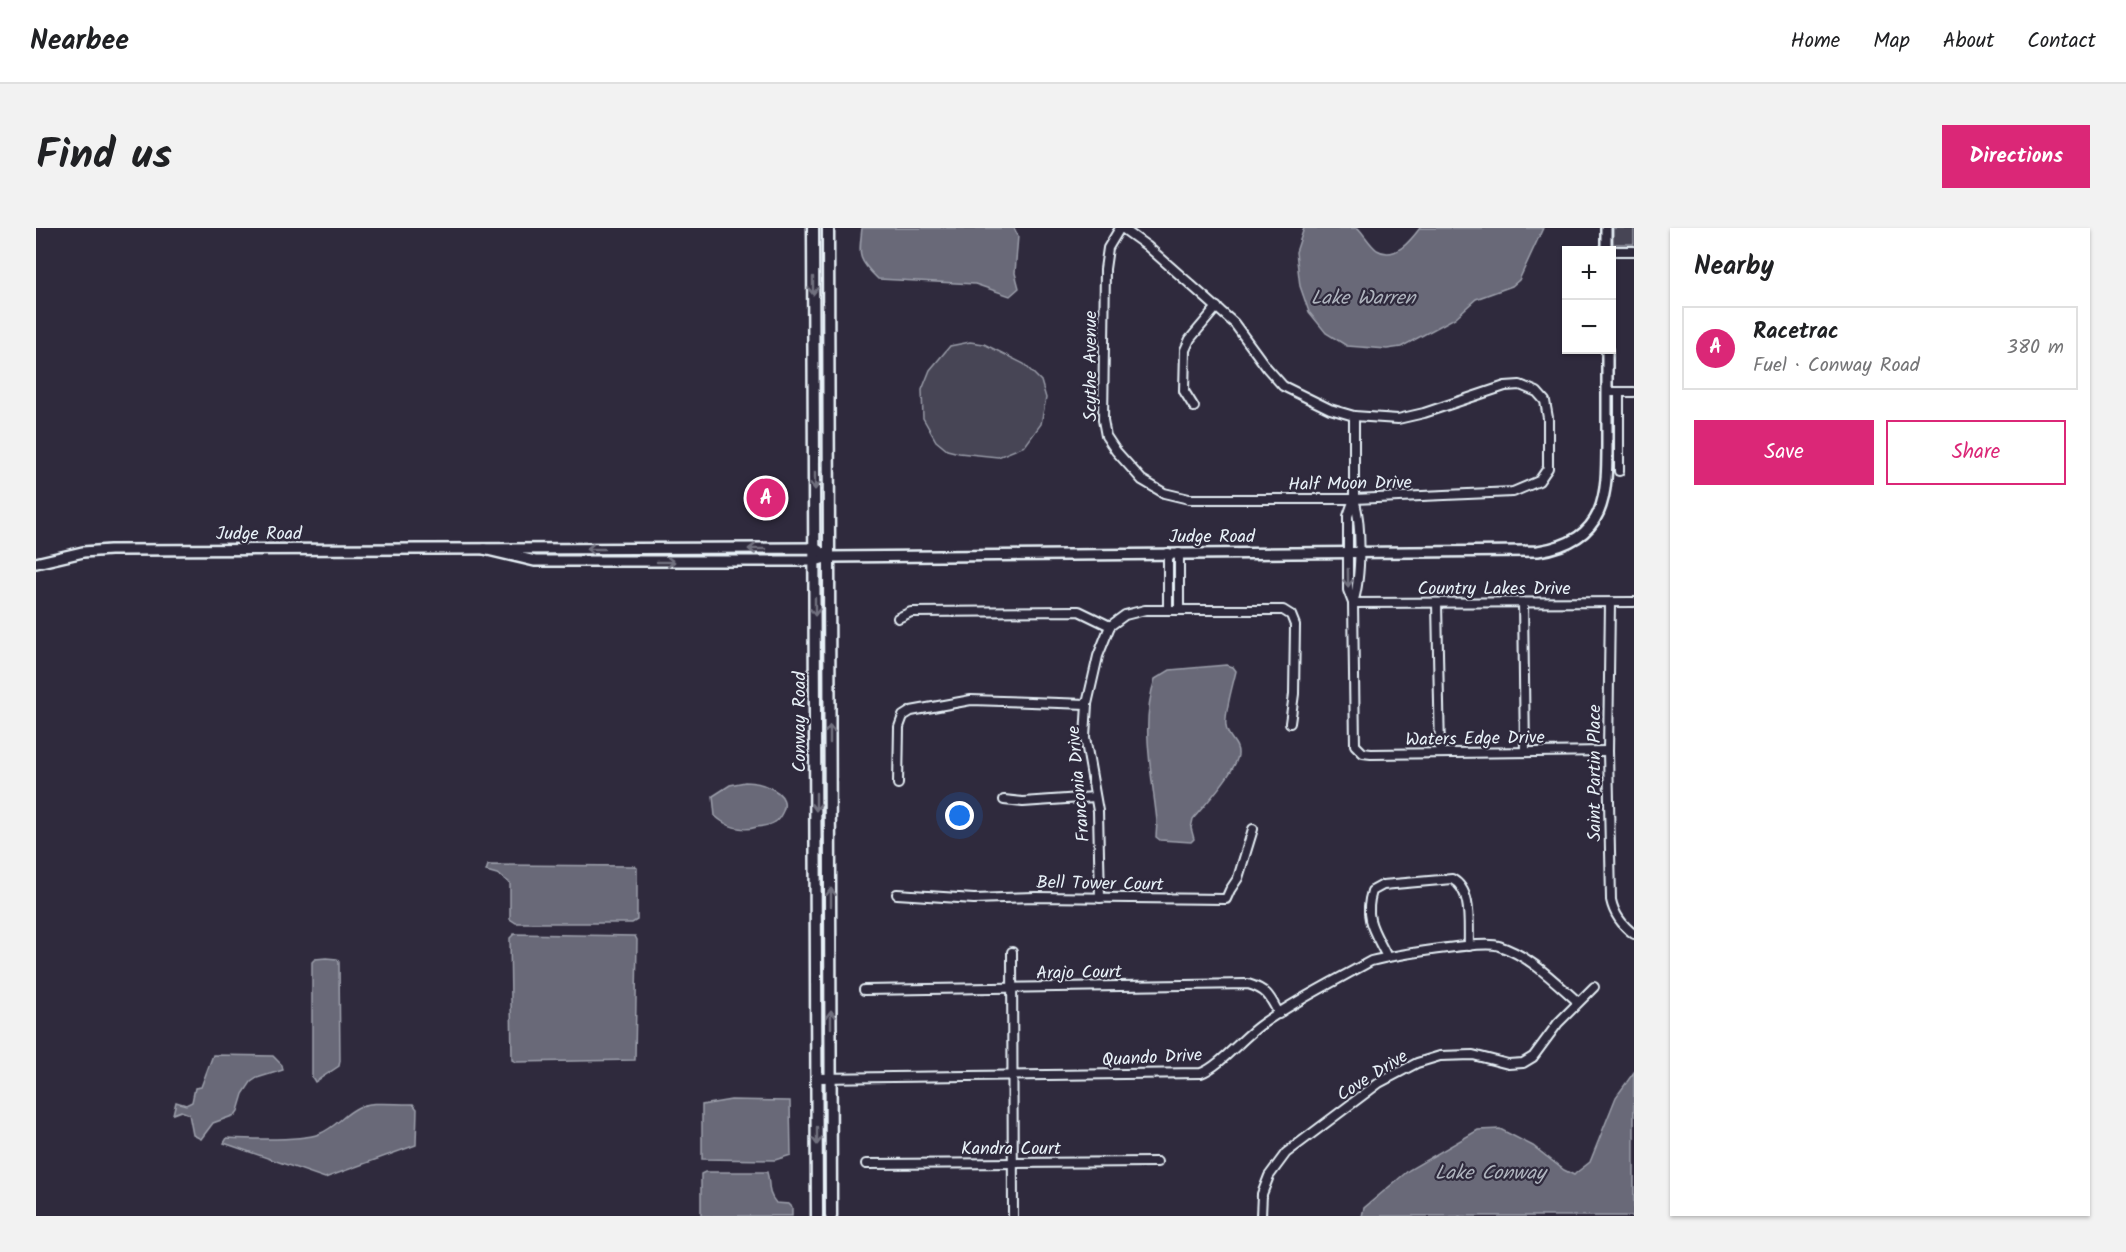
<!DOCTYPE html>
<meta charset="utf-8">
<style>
:root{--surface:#fff;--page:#f2f2f2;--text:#202124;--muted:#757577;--line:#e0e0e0;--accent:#db2777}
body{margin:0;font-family:Kalam,sans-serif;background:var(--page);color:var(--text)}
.controls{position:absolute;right:18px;top:18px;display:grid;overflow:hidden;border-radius:0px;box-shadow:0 2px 4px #0004}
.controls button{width:54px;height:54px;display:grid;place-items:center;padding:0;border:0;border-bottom:2px solid var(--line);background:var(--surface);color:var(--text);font:30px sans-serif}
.you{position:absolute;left:924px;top:588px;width:21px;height:21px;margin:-15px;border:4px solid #fff;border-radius:50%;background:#1a73e8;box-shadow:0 0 0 9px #1a73e833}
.badge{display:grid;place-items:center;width:39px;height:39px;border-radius:50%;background:var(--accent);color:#fff;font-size:20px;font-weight:700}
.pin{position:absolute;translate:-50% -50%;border:3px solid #fff;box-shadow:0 2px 6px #0006}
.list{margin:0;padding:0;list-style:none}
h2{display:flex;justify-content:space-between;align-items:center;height:78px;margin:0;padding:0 24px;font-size:26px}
h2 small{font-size:20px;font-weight:400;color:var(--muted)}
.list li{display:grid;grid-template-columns:39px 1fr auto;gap:18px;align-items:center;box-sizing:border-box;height:84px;margin:0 12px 12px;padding:0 12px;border:2px solid var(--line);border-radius:0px}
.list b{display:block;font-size:22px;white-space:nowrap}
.list p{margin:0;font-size:20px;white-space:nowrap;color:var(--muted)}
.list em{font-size:20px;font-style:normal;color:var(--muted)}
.actions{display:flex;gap:12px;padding:18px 24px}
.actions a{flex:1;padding:14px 0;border:2px solid var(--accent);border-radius:0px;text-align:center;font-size:21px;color:var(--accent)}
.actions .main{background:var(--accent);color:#fff}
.map{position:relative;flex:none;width:1598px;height:988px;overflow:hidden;border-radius:0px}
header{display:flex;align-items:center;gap:36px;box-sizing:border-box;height:84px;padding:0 30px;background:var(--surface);border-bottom:2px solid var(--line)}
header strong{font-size:28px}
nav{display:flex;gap:33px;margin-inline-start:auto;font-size:21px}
.intro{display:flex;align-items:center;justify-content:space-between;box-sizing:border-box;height:144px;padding:0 36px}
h1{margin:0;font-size:42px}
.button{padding:15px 27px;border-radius:0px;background:var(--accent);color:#fff;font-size:21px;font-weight:700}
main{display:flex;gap:36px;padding:0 36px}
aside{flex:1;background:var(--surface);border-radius:0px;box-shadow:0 2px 4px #0004}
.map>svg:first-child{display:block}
.green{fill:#464455;stroke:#979aa6;stroke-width:1.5}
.water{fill:#696978;stroke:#9c9fab;stroke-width:1.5}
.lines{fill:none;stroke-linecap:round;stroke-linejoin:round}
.minor-casing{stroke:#e8f1f8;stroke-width:12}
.tertiary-casing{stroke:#e8f1f8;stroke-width:14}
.secondary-casing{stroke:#e8f1f8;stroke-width:15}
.minor{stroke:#2f2a3d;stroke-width:8}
.tertiary{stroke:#2f2a3d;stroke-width:9}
.secondary{stroke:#2f2a3d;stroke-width:10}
.oneway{stroke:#70707e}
.labels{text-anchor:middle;stroke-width:4.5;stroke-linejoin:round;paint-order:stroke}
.street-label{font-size:18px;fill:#e8f1f8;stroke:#2f2a3d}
.water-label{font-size:20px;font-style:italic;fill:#afb4be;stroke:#2f2a3d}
</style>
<header>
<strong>Nearbee</strong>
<nav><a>Home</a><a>Map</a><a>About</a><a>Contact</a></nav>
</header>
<div class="intro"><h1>Find us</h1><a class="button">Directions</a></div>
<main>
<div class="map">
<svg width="1598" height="988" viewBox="0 0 1598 988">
<rect width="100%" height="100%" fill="#2f2a3d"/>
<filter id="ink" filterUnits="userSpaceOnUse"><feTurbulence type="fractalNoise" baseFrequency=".0167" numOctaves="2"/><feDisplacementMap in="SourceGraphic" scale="12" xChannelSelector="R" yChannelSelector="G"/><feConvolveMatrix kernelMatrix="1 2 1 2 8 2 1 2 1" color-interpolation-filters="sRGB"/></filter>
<g filter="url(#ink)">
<g class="green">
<rect x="1577" y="0" width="21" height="16"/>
<polygon points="934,114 948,116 988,136 1005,153 1010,170 1005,196 989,218 962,229 923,225 911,222 900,213 887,190 886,162 894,142 914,118"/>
</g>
<g class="water">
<path d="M826,0H978L982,8L979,45L983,60L974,68L939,56L842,51C821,31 823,28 826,0Z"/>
<path d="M1268,0H1322C1328,6 1334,17 1341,22C1359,33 1375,12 1384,0H1507L1483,52L1476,58L1440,71L1419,90L1365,119L1351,121L1311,118L1290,105L1273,84L1264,58L1260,24Z"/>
<path d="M1190,437L1197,439L1200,443C1197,457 1188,486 1190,498C1191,510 1203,514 1202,527C1200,543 1168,578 1157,591L1155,600L1158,611L1155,614L1124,612L1120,609L1121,593C1116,545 1104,497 1119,451L1134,442Z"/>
<path d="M709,554C724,554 755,563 747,583C745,587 743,592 739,594C733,598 727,598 721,599C705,604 690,598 679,588L677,568L694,557Z"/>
<polygon points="452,637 598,638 601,640 601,692 596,695 480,695 474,691 474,655 461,646 450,643"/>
<polygon points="478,706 599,708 601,712 599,832 480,834 476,832 474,710"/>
<polygon points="290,730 301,731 303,734 304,833 303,838 279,854 276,849 276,734 279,731"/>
<polygon points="177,827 237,828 246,837 247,842 221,850 215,854 207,866 202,883 199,887 177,895 165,911 157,907 153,886 145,883 137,886 140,874 150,877 156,874 159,860 165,859"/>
<polygon points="1598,844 1598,988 1326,988 1328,980 1373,942 1442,902 1464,901 1497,918 1528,942 1538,947 1540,945 1554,934 1580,869"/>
<polygon points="695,872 754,873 755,927 739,932 666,931 666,877"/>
<path d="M377,876L381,881L380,917L289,950L188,915L191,910C213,911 264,913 283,906C299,900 307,887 321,880C336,872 361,877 377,876Z"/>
<path d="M669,944H731C735,957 730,963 740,975L753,976L756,979V988H665V946Z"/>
</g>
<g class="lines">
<g class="minor-casing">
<g id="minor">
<polyline points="1084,0 1072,20 1069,41 1067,192 1070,208 1080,223 1106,252 1128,265 1153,271 1318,271 1477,264 1503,253 1512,240 1512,190 1509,173 1501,164 1484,157 1469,158 1388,185 1362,191 1318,188 1294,181 1247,158 1231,140 1198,95 1111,18 1086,0"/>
<polyline points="1576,23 1598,23"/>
<polyline points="1571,164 1598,164"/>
<polyline points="1583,164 1583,243"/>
<polyline points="1158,179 1148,163 1149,122 1154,111 1181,79"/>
<path d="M1318,271C1326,296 1325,350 1317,375L1319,517L1327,525L1335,526L1572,523"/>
<polyline points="1132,325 1132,382"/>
<polyline points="1143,325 1143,382"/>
<polyline points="1317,375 1598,374"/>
<polyline points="1317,375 1312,362 1312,288 1318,271 1318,188"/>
<polyline points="1401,375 1404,524"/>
<polyline points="1487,375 1489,524"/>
<path d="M1574,375L1572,523L1575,672C1578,686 1587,698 1598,706"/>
<polyline points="862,390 875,384 1043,383 1074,398"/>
<polyline points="862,556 863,499 867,488 875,483 935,472 1051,476"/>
<polyline points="968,572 987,574 1059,569"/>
<polyline points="861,666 938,671 1000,669 1190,671 1194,662 1202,650 1217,601"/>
<polyline points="1064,670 1062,583 1049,509 1051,476 1062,428 1074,398 1089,387 1109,382 1247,382 1255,387 1259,397 1258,466 1254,495"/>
<polyline points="976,724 977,988"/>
<path d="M1351,729C1339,704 1327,692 1336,663L1347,657L1416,651C1437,662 1432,697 1433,718"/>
<path d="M828,762L1212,756C1232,762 1234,769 1243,786"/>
<path d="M781,850L1165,845C1183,839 1208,808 1226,796C1260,772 1299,753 1335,733C1355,728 1447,712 1463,718C1494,728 1518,753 1542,774"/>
<polyline points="830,936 1121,934"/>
<polyline points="1225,988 1226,966 1233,948 1250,925 1343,855 1381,835 1404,828 1437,827 1472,836 1487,835 1497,829 1522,795 1558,759"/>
</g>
</g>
<g class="tertiary-casing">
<g id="tertiary">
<polyline points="1570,0 1570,22"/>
<path d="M448,321L499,333H779L793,329L1502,323C1574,312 1571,264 1571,205C1571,177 1571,149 1571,122"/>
<polyline points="0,335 47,324 74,322 779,320 793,329"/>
</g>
</g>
<g class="secondary-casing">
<g id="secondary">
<polyline points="777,0 781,988"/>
<polyline points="792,0 795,988"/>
</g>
</g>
<use href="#minor" class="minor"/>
<use href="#tertiary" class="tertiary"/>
<use href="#secondary" class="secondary"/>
</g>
<defs><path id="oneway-shaft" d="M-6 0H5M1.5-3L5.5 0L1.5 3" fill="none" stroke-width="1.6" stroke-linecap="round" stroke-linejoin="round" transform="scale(1.5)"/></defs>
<g class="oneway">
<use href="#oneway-shaft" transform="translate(777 58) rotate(90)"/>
<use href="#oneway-shaft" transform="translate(779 253) rotate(90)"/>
<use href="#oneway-shaft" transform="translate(559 321) rotate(-180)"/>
<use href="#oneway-shaft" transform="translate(721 321) rotate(180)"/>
<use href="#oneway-shaft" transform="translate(630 334)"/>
<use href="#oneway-shaft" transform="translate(1312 350) rotate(89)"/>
<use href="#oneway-shaft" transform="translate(779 379) rotate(90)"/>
<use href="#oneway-shaft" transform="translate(794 506) rotate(-90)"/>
<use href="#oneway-shaft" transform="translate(780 574) rotate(90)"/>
<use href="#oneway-shaft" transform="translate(795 669) rotate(-90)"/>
<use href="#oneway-shaft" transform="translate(795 791) rotate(-90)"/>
<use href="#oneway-shaft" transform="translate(781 908) rotate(90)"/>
</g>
</g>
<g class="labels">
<g class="street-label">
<text transform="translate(1054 138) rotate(-90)" y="6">Scythe Avenue</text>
<text transform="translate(1314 255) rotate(-1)" y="6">Half Moon Drive</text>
<text x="223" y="311">Judge Road</text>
<text x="1176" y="314">Judge Road</text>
<text x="1458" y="366">Country Lakes Drive</text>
<text transform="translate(763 494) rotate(-90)" y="6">Conway Road</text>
<text transform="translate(1439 510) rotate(-1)" y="6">Waters Edge Drive</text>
<text transform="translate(1558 545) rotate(-90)" y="6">Saint Partin Place</text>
<text transform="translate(1042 556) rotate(-95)" y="6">Franconia Drive</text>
<text transform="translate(1064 655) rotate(1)" y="6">Bell Tower Court</text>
<text transform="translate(1043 744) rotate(-1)" y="6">Arajo Court</text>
<text transform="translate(1116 829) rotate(-3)" y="6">Quando Drive</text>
<text transform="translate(1336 847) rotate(-32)" y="6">Cove Drive</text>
<text x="975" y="926">Kandra Court</text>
</g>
<g class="water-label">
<text x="1327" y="76">Lake Warren</text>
<text x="1454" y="951">Lake Conway</text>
</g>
</g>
</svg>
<div class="controls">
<button>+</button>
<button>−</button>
</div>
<div class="you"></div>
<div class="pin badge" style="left:730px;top:270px">A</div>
</div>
<aside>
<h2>Nearby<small></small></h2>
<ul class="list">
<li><span class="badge">A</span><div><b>Racetrac</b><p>Fuel · Conway Road</p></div><em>380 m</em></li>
</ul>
<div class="actions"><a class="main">Save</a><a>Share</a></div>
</aside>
</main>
